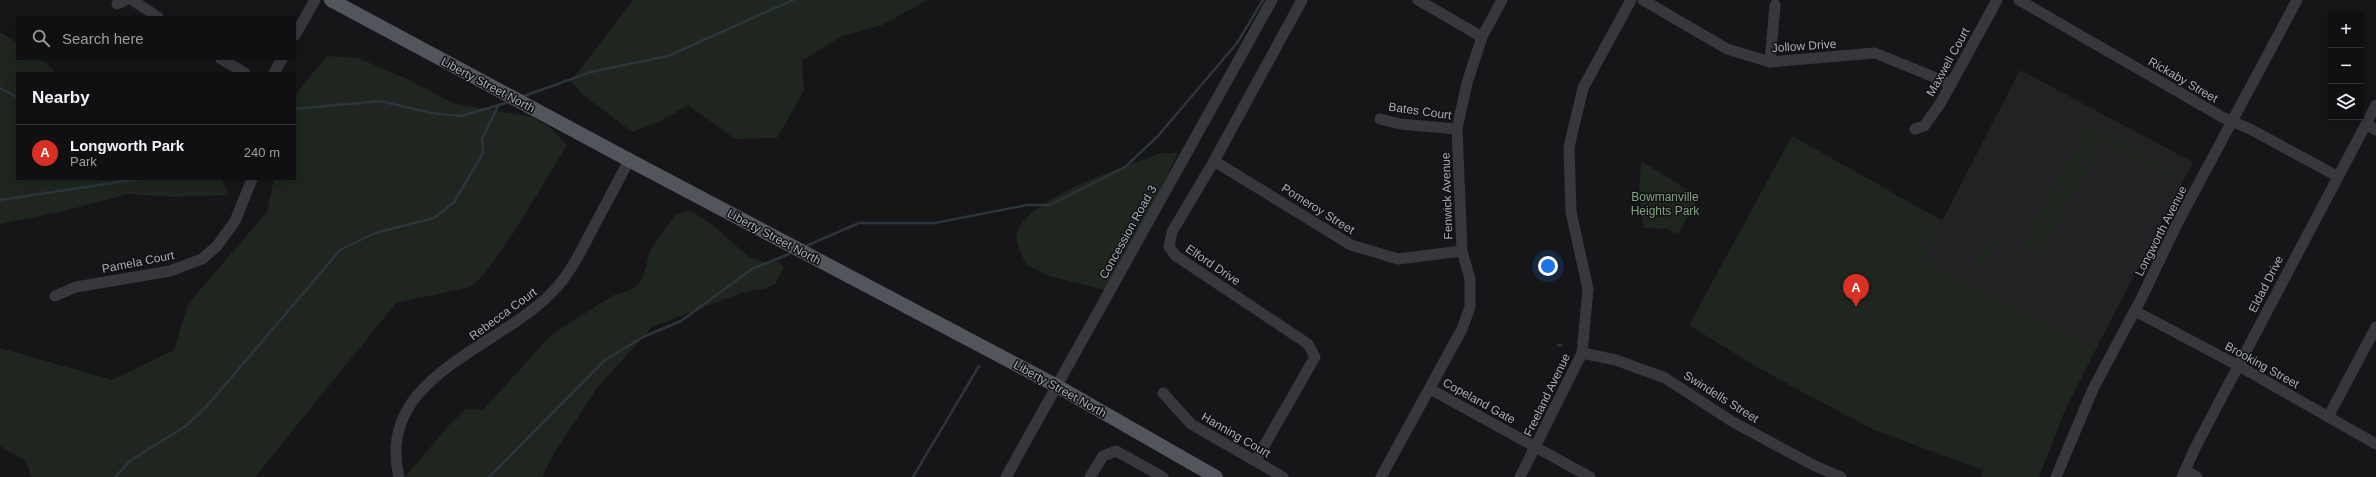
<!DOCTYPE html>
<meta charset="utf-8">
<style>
:root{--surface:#101012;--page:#19191b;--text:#f1f3f6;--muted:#9c9d9f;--line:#303032;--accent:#d93025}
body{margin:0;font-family:Helvetica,sans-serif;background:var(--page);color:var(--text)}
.controls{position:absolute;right:12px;top:12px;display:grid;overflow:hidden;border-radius:0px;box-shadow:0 2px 10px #0003}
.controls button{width:36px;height:36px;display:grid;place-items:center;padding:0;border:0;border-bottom:1px solid var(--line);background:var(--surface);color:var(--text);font:20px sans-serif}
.you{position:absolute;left:1548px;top:266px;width:14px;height:14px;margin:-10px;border:3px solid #fff;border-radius:50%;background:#1a73e8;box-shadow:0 0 0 6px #1a73e833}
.badge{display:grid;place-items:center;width:26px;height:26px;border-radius:50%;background:var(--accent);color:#fff;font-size:13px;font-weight:700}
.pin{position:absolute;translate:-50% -33px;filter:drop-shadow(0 1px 2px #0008)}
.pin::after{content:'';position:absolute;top:21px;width:14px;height:12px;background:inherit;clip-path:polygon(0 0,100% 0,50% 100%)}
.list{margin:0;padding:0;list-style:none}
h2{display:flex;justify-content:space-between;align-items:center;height:52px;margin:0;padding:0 16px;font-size:17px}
h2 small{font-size:13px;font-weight:400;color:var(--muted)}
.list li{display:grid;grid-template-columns:26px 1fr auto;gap:12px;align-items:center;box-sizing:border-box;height:56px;padding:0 16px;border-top:1px solid var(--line)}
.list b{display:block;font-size:15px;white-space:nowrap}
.list p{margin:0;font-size:13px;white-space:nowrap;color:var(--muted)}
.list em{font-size:13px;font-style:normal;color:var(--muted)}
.icon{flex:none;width:22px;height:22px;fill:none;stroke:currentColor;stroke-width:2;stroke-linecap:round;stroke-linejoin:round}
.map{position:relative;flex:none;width:2376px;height:477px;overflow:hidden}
.search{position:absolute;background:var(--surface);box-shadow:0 2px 10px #0003;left:16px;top:16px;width:280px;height:44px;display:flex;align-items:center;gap:10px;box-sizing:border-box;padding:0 14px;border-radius:0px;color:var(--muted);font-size:15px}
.panel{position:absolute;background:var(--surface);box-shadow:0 2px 10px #0003;left:16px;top:72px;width:280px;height:108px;border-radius:0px}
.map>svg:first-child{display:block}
.built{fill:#222225}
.green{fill:#1e261f}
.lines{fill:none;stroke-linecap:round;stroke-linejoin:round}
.stream{stroke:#2c353c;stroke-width:2.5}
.minor{stroke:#37383d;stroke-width:11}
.major{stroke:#53555c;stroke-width:14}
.labels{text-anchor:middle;stroke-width:3;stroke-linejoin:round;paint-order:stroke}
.street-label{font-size:12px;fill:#a8adb8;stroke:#111113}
.park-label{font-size:12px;fill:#7fa381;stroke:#111113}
</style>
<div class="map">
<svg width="2376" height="477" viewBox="0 0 2376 477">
<rect width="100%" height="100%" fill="#161618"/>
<polygon class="built" points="2020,70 2193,162 2096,349 1978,289 1923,258"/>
<g class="green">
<polygon points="633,0 928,0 882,25 842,36 802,61 804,91 777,138 735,139 688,105 659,122 632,132 583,95 571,81"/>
<polygon points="0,32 17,43 17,59 41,59 57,73 17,73 17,179 222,179 228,195 173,197 128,194 64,211 0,224"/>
<polygon points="327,56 358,58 407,79 455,104 533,117 551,128 567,145 514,232 484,274 471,287 396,303 255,477 32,477 26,461 0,446 0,348 112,380 174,350 188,304 267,212 274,179 295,179 295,98 298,91"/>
<polygon points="2089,123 2170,168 2166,176 2103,141 2038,258 2020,247"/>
<polygon points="1792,136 1943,221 1923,258 1978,289 2096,349 2065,410 2039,477 1981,477 1983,470 1874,430 1760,369 1689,325"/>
<path d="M1162,153H1178L1109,291L1049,276L1026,265C1023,256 1013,240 1018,230C1035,195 1126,166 1162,153Z"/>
<polygon points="1641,161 1699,197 1678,234 1667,229 1644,228 1639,194"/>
<polygon points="690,210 710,223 749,257 764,262 779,262 784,267 775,284 767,288 741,293 652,327 597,388 554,453 542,477 405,477 451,423 466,409 483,410 552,334 614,295 633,289 642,279 651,249 676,214"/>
<polygon points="1985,241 1995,246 1984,268 1974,263"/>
</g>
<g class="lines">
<g class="stream">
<polyline points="0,88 17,97"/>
<polyline points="524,96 591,72 668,56 793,0"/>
<polyline points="295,109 380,101 431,113 461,116 506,103"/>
<polyline points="0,200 139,179"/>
<polyline points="806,246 859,223 935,223 1027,205 1050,205 1125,167 1158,136 1237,43 1263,0"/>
<polyline points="1558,345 1561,345"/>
<polyline points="115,477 131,460 186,426 207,406 340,250 375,233 434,218 454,202 483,153 482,139 498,106"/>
<polyline points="489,477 605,360 643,337 681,321 752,269 789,254"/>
<polyline points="913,477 979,366"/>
</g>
<g class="minor">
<polyline points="132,0 158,17"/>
<polyline points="1418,0 1482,37"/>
<polyline points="1643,0 1727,49 1770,62 1875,53 1951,84"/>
<polyline points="2019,0 2222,117 2250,129 2337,176"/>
<polyline points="117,4 126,0"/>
<polyline points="295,35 315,0"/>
<polyline points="221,59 245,73"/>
<polyline points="1770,62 1775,5"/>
<polyline points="274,73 282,59"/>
<polyline points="1380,119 1400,124 1457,129"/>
<polyline points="2366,124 2376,130"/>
<polyline points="1915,129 1924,126 1940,104 1997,0"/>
<polyline points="1214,161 1351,245 1398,259 1462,251"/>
<polyline points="55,296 76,287 170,271 202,259 217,246 235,221 252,179"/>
<polyline points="2135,311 2239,366 2376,444"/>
<polyline points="1582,353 1616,360 1665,378 1733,422 1815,466 1841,477"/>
<polyline points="1430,389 1590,477"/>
<polyline points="1163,393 1191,424 1283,477"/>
<polyline points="2328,417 2376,327"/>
<polyline points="1256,460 1315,357 1308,344 1176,256 1169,247 1172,232 1214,161 1302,0"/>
<polyline points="2185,470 2197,477"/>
<path d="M399,477C374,374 504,348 557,287C572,270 582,249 592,230C604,207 617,184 629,160"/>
<polyline points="1006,477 1272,0"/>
<polyline points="1090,477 1103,456 1116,451 1163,477"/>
<polyline points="1381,477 1462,329 1470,307 1470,279 1462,251 1457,129 1467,83 1482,37 1502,0"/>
<polyline points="1520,477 1582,353 1588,289 1571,212 1569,147 1583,88 1631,0"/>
<polyline points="2056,477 2093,389 2141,299 2177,224 2297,0"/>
<polyline points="2182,477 2195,448 2376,105"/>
</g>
<polyline class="major" points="331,0 629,160 1057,386 1216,477"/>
</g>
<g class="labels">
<g class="street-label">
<text transform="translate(1804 46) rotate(-4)" y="4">Jollow Drive</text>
<text transform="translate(1948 62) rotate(-61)" y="4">Maxwell Court</text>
<text transform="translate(2183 80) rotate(30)" y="4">Rickaby Street</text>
<text transform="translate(488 85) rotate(28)" y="4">Liberty Street North</text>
<text transform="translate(1420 111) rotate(8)" y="4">Bates Court</text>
<text transform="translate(1447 196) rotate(-92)" y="4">Fenwick Avenue</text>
<text transform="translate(1318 209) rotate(32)" y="4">Pomeroy Street</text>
<text transform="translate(2161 231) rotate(-63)" y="4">Longworth Avenue</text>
<text transform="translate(1128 232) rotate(-61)" y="4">Concession Road 3</text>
<text transform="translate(774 237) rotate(28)" y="4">Liberty Street North</text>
<text transform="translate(138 262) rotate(-11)" y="4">Pamela Court</text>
<text transform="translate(1213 265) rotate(34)" y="4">Elford Drive</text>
<text transform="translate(2266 284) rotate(-63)" y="4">Eldad Drive</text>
<text transform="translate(503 314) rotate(-36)" y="4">Rebecca Court</text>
<text transform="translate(2262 365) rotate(29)" y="4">Brooking Street</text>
<text transform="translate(1060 389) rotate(29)" y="4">Liberty Street North</text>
<text transform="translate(1547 395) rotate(-64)" y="4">Freeland Avenue</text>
<text transform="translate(1721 397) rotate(32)" y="4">Swindells Street</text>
<text transform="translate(1479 401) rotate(29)" y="4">Copeland Gate</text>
<text transform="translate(1236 435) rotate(30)" y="4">Hanning Court</text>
</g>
<g class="park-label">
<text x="1665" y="201">Bowmanville<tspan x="1665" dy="14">Heights Park</tspan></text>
</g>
</g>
</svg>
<div class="controls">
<button>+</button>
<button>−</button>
<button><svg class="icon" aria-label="layers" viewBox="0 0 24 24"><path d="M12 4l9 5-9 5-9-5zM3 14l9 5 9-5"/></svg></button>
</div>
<div class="you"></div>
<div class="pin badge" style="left:1856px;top:307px">A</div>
<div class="search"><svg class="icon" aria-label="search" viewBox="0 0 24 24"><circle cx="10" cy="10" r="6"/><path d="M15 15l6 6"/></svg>Search here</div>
<section class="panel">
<h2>Nearby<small></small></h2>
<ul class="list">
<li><span class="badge">A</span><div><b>Longworth Park</b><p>Park</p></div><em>240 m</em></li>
</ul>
</section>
</div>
